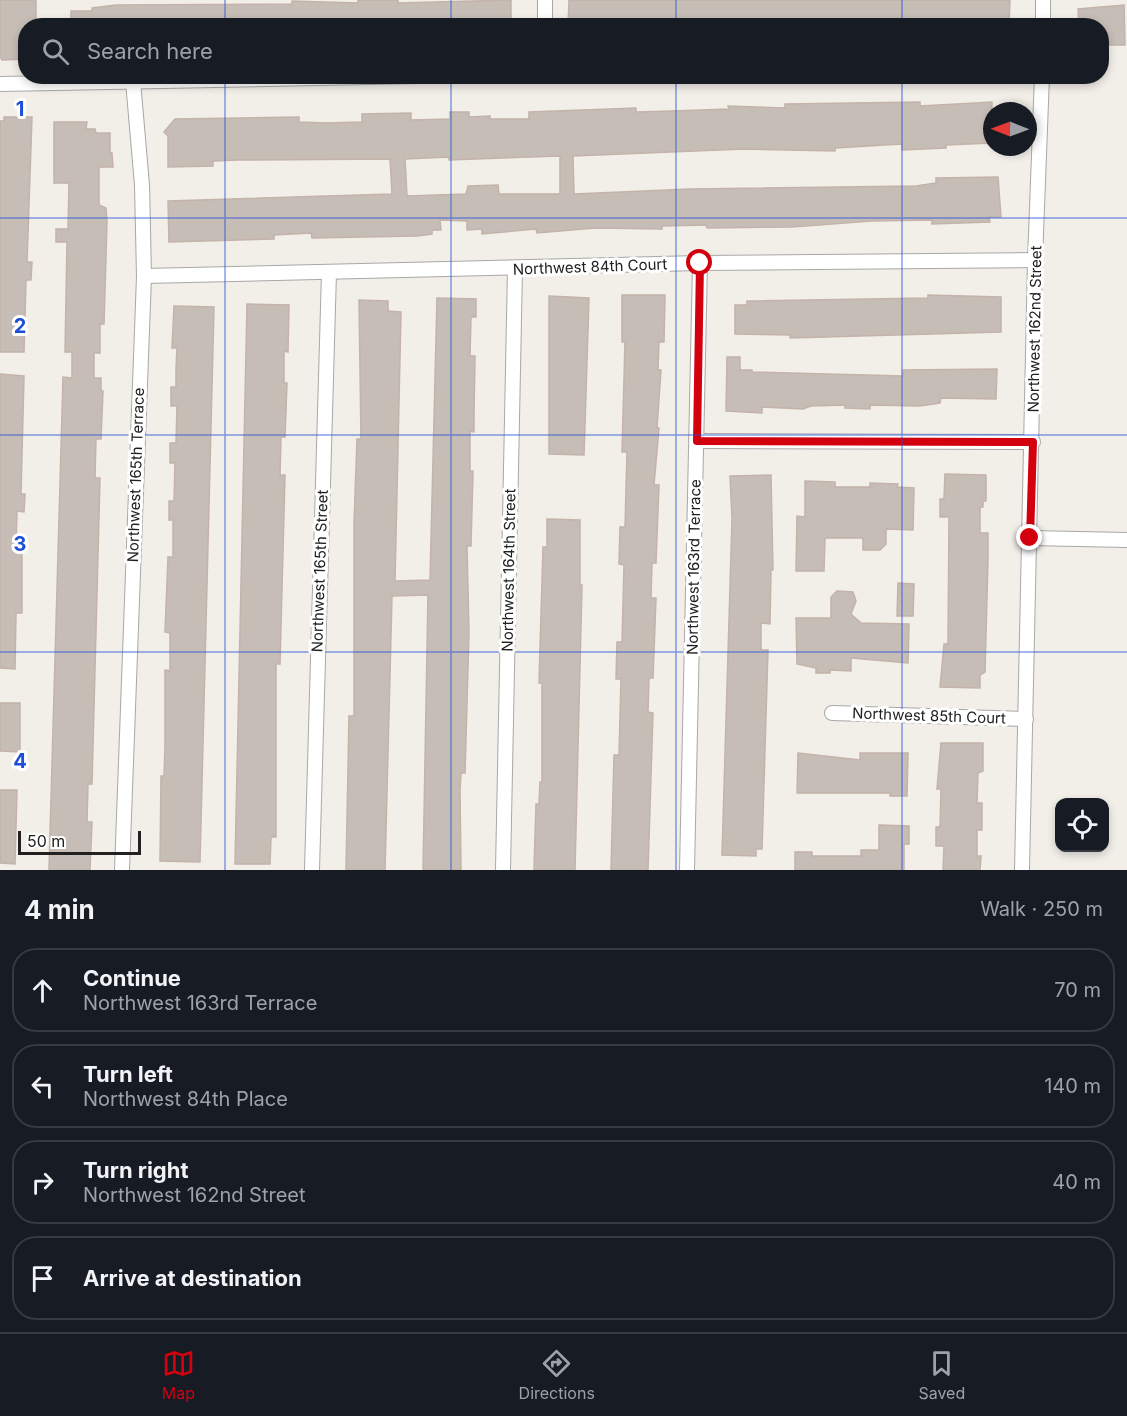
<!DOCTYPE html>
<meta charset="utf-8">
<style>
:root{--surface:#171b24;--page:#20242c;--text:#f1f3f6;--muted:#9ea1a6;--line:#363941;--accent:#d3000e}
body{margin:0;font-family:Inter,sans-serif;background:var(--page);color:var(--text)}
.controls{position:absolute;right:18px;bottom:18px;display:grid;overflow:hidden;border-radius:12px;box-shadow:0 3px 9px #0003}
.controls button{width:54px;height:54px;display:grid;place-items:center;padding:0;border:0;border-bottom:2px solid var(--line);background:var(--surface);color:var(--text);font:30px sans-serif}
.compass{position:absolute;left:983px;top:102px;width:54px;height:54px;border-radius:50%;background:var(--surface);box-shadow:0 3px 9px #0003;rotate:271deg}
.scale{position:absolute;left:18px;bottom:15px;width:123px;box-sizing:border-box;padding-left:6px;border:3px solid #212121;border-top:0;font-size:16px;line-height:21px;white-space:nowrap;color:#212121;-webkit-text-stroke:4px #fff;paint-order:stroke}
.stop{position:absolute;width:18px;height:18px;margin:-14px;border:4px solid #d3000e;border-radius:50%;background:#fff}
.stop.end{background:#d3000e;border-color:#fff;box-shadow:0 2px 6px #0008}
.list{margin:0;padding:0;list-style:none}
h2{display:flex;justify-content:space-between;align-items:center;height:78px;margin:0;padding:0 24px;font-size:26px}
h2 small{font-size:20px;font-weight:400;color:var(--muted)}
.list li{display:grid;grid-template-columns:39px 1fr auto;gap:18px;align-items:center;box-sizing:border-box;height:84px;margin:0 12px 12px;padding:0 12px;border:2px solid var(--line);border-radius:24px}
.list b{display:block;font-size:22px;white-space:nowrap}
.list p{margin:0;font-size:20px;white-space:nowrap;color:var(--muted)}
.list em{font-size:20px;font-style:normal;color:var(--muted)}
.icon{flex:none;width:33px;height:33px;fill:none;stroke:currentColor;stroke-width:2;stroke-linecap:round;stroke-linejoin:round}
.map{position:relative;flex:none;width:1127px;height:870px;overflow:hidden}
.search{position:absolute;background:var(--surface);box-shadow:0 3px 9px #0003;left:18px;right:18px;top:18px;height:66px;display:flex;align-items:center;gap:15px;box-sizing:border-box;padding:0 21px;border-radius:24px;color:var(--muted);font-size:22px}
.sheet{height:462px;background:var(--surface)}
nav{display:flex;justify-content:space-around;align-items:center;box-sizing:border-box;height:84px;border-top:2px solid var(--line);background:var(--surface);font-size:16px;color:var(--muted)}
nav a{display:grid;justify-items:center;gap:3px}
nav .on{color:var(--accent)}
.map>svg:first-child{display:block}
.building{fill:#c7bdb7;stroke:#c4b3a9;stroke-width:1.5;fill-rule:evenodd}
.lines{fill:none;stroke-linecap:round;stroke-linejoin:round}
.minor-casing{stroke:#a8a8a8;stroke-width:16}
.minor{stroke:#fff;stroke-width:14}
.route{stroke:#d3000e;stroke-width:8}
.grid{fill:none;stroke:#1d4ed8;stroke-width:1.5;stroke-opacity:0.55}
.labels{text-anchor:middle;stroke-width:6;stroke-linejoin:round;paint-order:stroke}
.street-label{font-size:15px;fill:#212121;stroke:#fff}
.grid-label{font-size:20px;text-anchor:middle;font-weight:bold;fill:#1d4ed8;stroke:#fff;stroke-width:6;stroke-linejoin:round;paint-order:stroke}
</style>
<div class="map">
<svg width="1127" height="870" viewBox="0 0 1127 870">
<rect width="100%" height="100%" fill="#f2eee8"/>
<g class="building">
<polygon points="0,0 36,0 36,26 26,26 26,59 2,60 0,56"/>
<polygon points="358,0 398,0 398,3 511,0 511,26 71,26 71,11 92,11 92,8 116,5 292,4 292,1 358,3"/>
<polygon points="569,0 1010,0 1009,26 568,26"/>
<polygon points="1124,5 1125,45 1101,45 1101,26 1079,26 1078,9"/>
<path d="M920,102V106L992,102V143L946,145V148L902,150V144L835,148V151L744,149L573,156L574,194L690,189L916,186L936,183V178L998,177L1001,217H989L990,222L932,224V220L872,221L792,227L707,228L706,225L662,226V229L595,228L537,233L536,229L482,234V229L467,230V221L440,220L441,230H432V234L417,236L312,238L311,233L274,235V239L169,242L168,201L392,194L390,159L237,160L213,161V166L168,167V136L164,132L175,119L299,117V122L326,123L362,122V114L411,113V120L450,119V112H469V117L490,116V119H529V112L636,108V112L672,111L729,109L728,106L785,108V104ZM560,156V194H499L498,185L468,186L466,194L407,196L405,159L449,157V160Z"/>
<polygon points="4,117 32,117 27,262 32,262 31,280 26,280 24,352 0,352 0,121 4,121"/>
<polygon points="54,122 87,122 86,129 95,129 96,133 110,133 110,152 112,153 113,167 99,167 99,205 106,208 107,221 104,324 100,324 100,353 94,353 94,378 101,378 101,391 103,391 101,439 96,439 95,478 100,478 92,784 88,784 87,822 92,822 90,870 49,870 63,377 72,378 72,352 65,352 67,242 56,242 56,229 68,229 69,183 54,183"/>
<polygon points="622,295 665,295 664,342 659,342 658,370 661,370 657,428 659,428 654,485 659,485 656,563 652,563 651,598 656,598 653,678 649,678 648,712 653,713 648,870 611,870 614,755 619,755 621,679 616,679 617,642 622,642 624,565 619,564 620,527 625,527 627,452 622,452 625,342 622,342"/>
<polygon points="928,295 1001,297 1001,332 790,338 790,335 735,334 735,305 747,305 747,301 928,298"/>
<polygon points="549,296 589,298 584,455 549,454"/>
<polygon points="437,298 476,299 476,317 471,317 470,356 475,356 474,413 474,432 470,431 470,471 473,471 471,546 467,546 469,632 465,773 461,773 460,790 461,870 423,870 428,595 392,596 385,870 346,870 349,716 354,716 354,524 357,439 361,439 359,300 388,301 388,311 401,312 395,581 430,580"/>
<polygon points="247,304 289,305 288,352 284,351 284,383 287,383 285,437 281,437 280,475 285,475 280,664 276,664 276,837 271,837 270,864 235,864"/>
<polygon points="174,306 214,307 200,862 160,861 161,776 164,776 165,747 165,670 170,671 170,633 165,632 168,557 173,557 173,520 169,520 169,501 174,501 175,463 170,463 170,443 176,443 177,406 171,406 171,387 176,387 176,369 177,348 172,348"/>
<polygon points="727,357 740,357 740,370 752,370 752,372 903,376 903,370 997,369 996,399 941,398 940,403 920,406 870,405 870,409 845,408 845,405 811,406 803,409 762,407 762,413 726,411"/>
<polygon points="0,374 24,376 21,494 25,494 24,512 17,511 16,545 22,545 22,613 16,613 15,669 0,668"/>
<polygon points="945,474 986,475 986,501 983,501 983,507 980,507 980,533 988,533 988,559 985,672 980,675 980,688 940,687 944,644 948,644 949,517 940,517 940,499 944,499"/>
<polygon points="771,475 773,570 771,570 770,624 761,623 761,650 768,650 762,849 756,849 756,856 722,855 732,519 730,476"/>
<polygon points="805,481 835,482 835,487 870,487 870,483 898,484 897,487 914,488 913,530 886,529 886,544 880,550 863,550 863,538 825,538 824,571 796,571 797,516 805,517"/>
<polygon points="547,519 580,520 580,585 582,585 575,870 534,870 536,804 539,804 540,782 542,782 542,683 539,683 543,547 547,547"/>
<polygon points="898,583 914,584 913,616 897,616"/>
<polygon points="837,591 853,592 856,601 851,614 861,623 909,624 908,663 851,658 851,671 830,670 830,673 816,673 816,668 797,664 796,618 831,618 831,597"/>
<polygon points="0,703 20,703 20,752 0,751"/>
<polygon points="941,743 983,743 983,771 978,773 977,803 982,803 982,830 977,830 977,856 981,856 980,870 943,870 944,846 936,846 936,827 940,827 941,789 937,789"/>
<polygon points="798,753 860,760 860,753 908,753 907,796 890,796 890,793 797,793"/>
<polygon points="0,790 17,790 15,864 0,863"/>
<polygon points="879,825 909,826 909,844 904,844 904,870 795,870 795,852 812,852 812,856 861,856 861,850 879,850"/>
</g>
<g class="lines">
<g class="minor-casing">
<g id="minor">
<polyline points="545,0 545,26"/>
<polyline points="1043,26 1043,0"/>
<polyline points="0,84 420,76"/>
<polyline points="144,276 700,263 1035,260"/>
<polyline points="697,441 1033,442"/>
<polyline points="1030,538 1127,540"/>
<polyline points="832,713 1026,719"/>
<polyline points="122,870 144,276 142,185 133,81"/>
<polyline points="312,870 329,272"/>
<polyline points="503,870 515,269"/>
<polyline points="687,870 700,263"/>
<polyline points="1022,870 1035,260 1042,76"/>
</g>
</g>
<use href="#minor" class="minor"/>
</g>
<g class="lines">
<polyline class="route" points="700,263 697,441 1033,442 1030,538"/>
</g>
<path class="grid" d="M225,0V26M451,0V26M676,0V26M902,0V26M225,76V870M451,76V870M676,76V870M902,76V870M0,218H1127M0,435H1127M0,652H1127"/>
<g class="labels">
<g class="street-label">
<text transform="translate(590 267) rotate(-2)" y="5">Northwest 84th Court</text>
<text transform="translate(1035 329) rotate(-89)" y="5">Northwest 162nd Street</text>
<text transform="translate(136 475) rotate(-88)" y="5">Northwest 165th Terrace</text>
<text transform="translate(694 567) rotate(-89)" y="5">Northwest 163rd Terrace</text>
<text transform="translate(509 570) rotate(-89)" y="5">Northwest 164th Street</text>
<text transform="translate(320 571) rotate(-88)" y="5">Northwest 165th Street</text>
<text transform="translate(929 716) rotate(2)" y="5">Northwest 85th Court</text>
</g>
</g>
<g class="grid-label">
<text x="20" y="116">1</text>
<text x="20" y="333">2</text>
<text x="20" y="551">3</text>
<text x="20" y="768">4</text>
</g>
</svg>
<div class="controls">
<button><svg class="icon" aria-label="locate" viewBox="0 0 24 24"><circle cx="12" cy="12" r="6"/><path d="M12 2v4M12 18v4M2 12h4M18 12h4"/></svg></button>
</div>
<svg class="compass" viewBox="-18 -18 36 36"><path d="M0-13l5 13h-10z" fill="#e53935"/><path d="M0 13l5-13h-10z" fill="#9ea1a6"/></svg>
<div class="scale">50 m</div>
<div class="stop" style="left:700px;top:263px"></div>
<div class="stop end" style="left:1030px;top:538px"></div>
<div class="search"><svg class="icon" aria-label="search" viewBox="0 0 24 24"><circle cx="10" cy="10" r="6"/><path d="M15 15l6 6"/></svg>Search here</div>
</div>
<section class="sheet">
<h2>4 min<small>Walk · 250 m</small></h2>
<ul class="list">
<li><svg class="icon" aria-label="ahead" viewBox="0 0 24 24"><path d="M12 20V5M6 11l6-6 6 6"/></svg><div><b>Continue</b><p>Northwest 163rd Terrace</p></div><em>70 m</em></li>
<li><svg class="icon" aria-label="left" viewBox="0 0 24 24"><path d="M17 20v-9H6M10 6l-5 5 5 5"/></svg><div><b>Turn left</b><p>Northwest 84th Place</p></div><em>140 m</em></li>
<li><svg class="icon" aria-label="right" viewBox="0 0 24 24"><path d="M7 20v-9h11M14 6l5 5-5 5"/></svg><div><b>Turn right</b><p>Northwest 162nd Street</p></div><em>40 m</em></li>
<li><svg class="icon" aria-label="arrive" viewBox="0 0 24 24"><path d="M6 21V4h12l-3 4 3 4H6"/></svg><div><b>Arrive at destination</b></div></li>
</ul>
</section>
<nav>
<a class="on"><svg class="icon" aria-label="map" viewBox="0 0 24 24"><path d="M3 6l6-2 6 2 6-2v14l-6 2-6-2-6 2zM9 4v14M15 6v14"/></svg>Map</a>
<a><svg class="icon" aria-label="directions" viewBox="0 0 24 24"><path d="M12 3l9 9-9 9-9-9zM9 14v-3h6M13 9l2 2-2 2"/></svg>Directions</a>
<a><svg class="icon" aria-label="saved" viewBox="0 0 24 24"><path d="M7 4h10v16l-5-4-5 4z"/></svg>Saved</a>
</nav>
